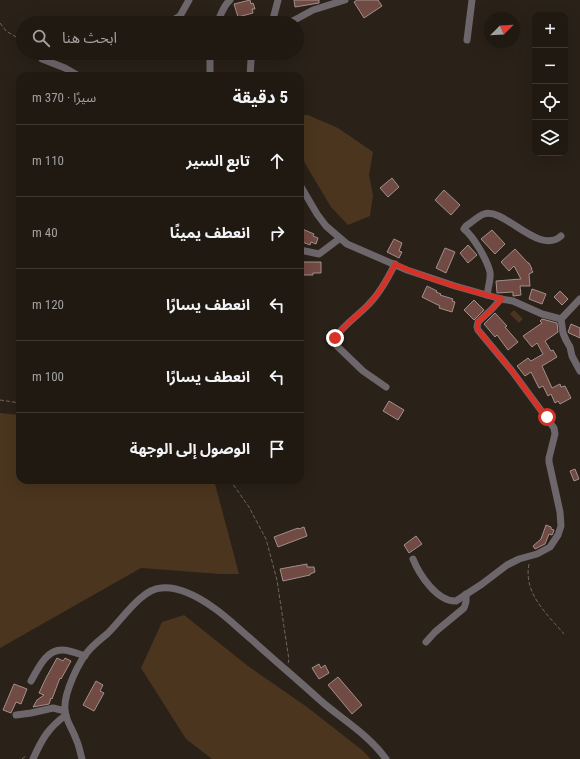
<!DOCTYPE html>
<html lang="ar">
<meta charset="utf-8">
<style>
:root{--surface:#201912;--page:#28221b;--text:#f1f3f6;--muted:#a2a09f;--line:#3d3832}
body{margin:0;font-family:"Roboto Condensed","Noto Sans Arabic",sans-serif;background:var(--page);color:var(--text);direction:rtl}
.controls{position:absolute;right:12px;top:12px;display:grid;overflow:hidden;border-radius:8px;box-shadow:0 4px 16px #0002}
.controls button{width:36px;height:36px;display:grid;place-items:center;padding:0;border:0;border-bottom:1px solid var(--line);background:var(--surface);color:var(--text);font:20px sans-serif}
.compass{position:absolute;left:484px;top:12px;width:36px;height:36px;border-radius:50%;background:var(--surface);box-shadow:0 4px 16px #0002;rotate:66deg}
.stop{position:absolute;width:12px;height:12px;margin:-9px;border:3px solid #d93025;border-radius:50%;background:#fff}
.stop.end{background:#d93025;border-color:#fff;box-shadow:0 1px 4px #0008}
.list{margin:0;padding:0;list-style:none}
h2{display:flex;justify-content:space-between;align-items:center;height:52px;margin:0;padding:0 16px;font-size:17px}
h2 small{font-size:13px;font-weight:400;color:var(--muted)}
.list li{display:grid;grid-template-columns:26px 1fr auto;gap:12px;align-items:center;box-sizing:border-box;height:72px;padding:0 16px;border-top:1px solid var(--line)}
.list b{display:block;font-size:15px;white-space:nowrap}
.list em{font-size:13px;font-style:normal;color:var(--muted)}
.icon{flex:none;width:22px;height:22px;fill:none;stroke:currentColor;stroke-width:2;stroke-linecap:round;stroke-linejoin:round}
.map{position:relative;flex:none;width:580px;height:759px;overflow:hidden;direction:ltr}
.search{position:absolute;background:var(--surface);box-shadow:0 4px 16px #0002;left:16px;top:16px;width:288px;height:44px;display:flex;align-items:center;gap:10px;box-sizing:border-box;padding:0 14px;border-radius:22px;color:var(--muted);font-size:15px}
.panel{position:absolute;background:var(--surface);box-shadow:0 4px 16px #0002;left:16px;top:72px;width:288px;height:412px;border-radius:12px;direction:rtl}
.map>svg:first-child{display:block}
.green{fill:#4b351e}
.building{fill:#714a43;stroke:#a1908c}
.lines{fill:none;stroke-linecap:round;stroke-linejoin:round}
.path{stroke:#6f675f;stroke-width:1;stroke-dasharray:4 2;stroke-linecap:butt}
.minor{stroke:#6d676c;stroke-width:7}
.route{stroke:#d93025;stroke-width:5}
</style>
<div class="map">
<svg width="580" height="759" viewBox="0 0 580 759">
<rect width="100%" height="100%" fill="#2a2118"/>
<g class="green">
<polygon points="300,115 308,115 338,128 373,152 369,175 373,195 370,216 348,225 331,207 300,155"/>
<polygon points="514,310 523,319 519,323 510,314"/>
<polygon points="0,413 20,415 20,480 214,480 239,574 220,574 141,568 0,648"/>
<polygon points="184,615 248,666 307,707 362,750 371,759 212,759 186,739 141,668 162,622"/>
</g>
<g class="building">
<polygon points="250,0 251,4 253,3 255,9 252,9 253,13 238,17 234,4"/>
<polygon points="294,0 319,0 319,3 295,7"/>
<polygon points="357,0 378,0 382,6 364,18 354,2"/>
<polygon points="392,178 399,187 388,197 380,188"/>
<polygon points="444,190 460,205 451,215 435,200"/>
<polygon points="300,228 314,234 313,236 318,238 316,244 311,242 310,245 300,241"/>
<polygon points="492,230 505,244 495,254 481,239"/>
<polygon points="394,239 402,243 399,251 402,252 399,258 387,252"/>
<polygon points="468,245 477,255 468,263 460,253"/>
<polygon points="445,248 455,252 446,273 436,268"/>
<polygon points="515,249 528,263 529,263 532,269 531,269 533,272 529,274 530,286 520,286 521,295 513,296 513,292 497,293 496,281 521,279 514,266 509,271 501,262"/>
<polygon points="300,262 321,262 321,273 313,273 313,275 300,275"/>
<polygon points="427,286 437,291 436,292 441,294 440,295 453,299 452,301 455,302 452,312 439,308 440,306 422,297"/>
<polygon points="532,289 546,294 542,304 529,299"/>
<polygon points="560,291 568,299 562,305 554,297"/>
<polygon points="474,300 484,310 474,320 464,310"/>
<polygon points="495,313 507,326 505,327 518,342 508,350 497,335 495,337 484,324"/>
<polygon points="542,319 557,323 558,332 545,341 551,351 553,350 557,357 542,366 552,388 560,384 561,387 565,386 571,398 560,404 558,401 555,403 551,394 548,396 543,386 539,388 531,372 525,376 517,366 528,358 531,361 543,354 537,343 532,347 523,336 542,323 540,321"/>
<polygon points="571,324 580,328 580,338 569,333 568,332"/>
<polygon points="389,401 404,410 398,420 383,411"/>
<polygon points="575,469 579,479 574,481 570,471"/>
<polygon points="546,525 551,527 551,529 554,530 553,533 552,535 549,534 545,544 535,549 533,546 541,539"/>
<polygon points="304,527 307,536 278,547 274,537 298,528 299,529"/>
<polygon points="416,536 422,544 409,553 404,545"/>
<polygon points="307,564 307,567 314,567 315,572 310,574 310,575 283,581 280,569"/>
<polygon points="57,658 63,661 65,658 71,661 61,679 60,678 52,699 51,698 49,704 33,707 37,700 44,695 39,693 46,678"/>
<polygon points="319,664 321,668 325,665 329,673 319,679 312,668"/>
<polygon points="338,677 362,705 352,714 328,685"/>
<polygon points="96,681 103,685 100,691 104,693 94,711 83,705"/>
<polygon points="14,684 27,689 21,704 16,702 11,713 3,710"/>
</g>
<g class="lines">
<g class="path">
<polyline points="0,23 6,31 23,41"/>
<polyline points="0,400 20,403"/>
<polyline points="230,480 249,507 266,539 277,580 289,660 288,663"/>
<path d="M529,564C523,593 547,614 564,634"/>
<polyline points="22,759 26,756"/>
</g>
<g class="minor">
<polyline points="165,23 175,19 180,16 189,0"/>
<path d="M217,23C221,15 223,6 230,0"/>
<polyline points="272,23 278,0"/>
<polyline points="289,23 313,10 345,0"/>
<polyline points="467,40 472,0"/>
<polyline points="42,53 40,56 42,59 65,68 79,76"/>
<polyline points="210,76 210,53"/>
<polyline points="250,76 251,60 255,53"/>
<polyline points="300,185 317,214 326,226 347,244 407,270 455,286 501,299 513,301 542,314 561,319"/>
<polyline points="300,250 319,254 339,239"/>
<path d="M487,295C488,288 491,279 490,272C487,260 474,237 464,229L466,226C471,223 478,216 484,214C504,207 539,256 561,236"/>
<polyline points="580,299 561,319 563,333 566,340 570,347 572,356 580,371"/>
<path d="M386,387L363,371L337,346L335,338C344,324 358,316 369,304C380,293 388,278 395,264"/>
<path d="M413,559C419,574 437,602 456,601L482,584L507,565L519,559L537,554L550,547L558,535L561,526L560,512L549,462V458L555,434L554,428L512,371L478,330L477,327L478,322L491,310L501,299"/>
<polyline points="426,642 435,632 464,608 466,602 466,594"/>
<path d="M31,681C38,669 46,649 63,650C69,650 79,654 85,656"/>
<polyline points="16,715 31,713 53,708 65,711"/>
<path d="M33,759C42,739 48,728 66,715"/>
<path d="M82,759C80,752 79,745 76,739C73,730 66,721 65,711C63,694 79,660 91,648C96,643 102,638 107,634C121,621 141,589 161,588C179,586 200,598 214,608C227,617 239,629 251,639C274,660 298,680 321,701C343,720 369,735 386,759"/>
</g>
</g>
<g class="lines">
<path class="route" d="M335,338C344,324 358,316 369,304C380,293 388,278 395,264C429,280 465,289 502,299L491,310L478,322L477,327L478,330L512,371L542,412L547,417"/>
</g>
</svg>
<div class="controls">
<button>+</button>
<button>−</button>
<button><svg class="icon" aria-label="locate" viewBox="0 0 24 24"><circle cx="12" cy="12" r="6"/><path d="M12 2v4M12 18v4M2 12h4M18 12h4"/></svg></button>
<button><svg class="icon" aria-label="layers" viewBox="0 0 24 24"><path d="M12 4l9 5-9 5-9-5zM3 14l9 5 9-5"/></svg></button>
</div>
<svg class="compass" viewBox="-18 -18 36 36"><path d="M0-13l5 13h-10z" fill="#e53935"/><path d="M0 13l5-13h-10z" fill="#a2a09f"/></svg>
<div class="stop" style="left:547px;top:417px"></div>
<div class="stop end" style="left:335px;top:338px"></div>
<div class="search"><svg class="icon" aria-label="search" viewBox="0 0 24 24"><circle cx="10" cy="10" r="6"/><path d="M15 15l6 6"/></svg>ابحث هنا</div>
<section class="panel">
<h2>5 دقيقة<small>سيرًا · 370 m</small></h2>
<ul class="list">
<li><svg class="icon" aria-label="ahead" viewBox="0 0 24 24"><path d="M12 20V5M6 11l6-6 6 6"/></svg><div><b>تابع السير</b></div><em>110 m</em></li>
<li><svg class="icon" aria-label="right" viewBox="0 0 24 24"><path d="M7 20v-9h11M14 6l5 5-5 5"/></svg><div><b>انعطف يمينًا</b></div><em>40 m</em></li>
<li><svg class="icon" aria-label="left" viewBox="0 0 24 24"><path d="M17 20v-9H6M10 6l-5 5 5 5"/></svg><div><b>انعطف يسارًا</b></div><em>120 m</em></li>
<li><svg class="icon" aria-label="left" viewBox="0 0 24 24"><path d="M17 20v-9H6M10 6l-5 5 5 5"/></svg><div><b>انعطف يسارًا</b></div><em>100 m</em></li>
<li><svg class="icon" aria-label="arrive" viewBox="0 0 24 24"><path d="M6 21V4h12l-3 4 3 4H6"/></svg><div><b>الوصول إلى الوجهة</b></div></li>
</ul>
</section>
</div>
